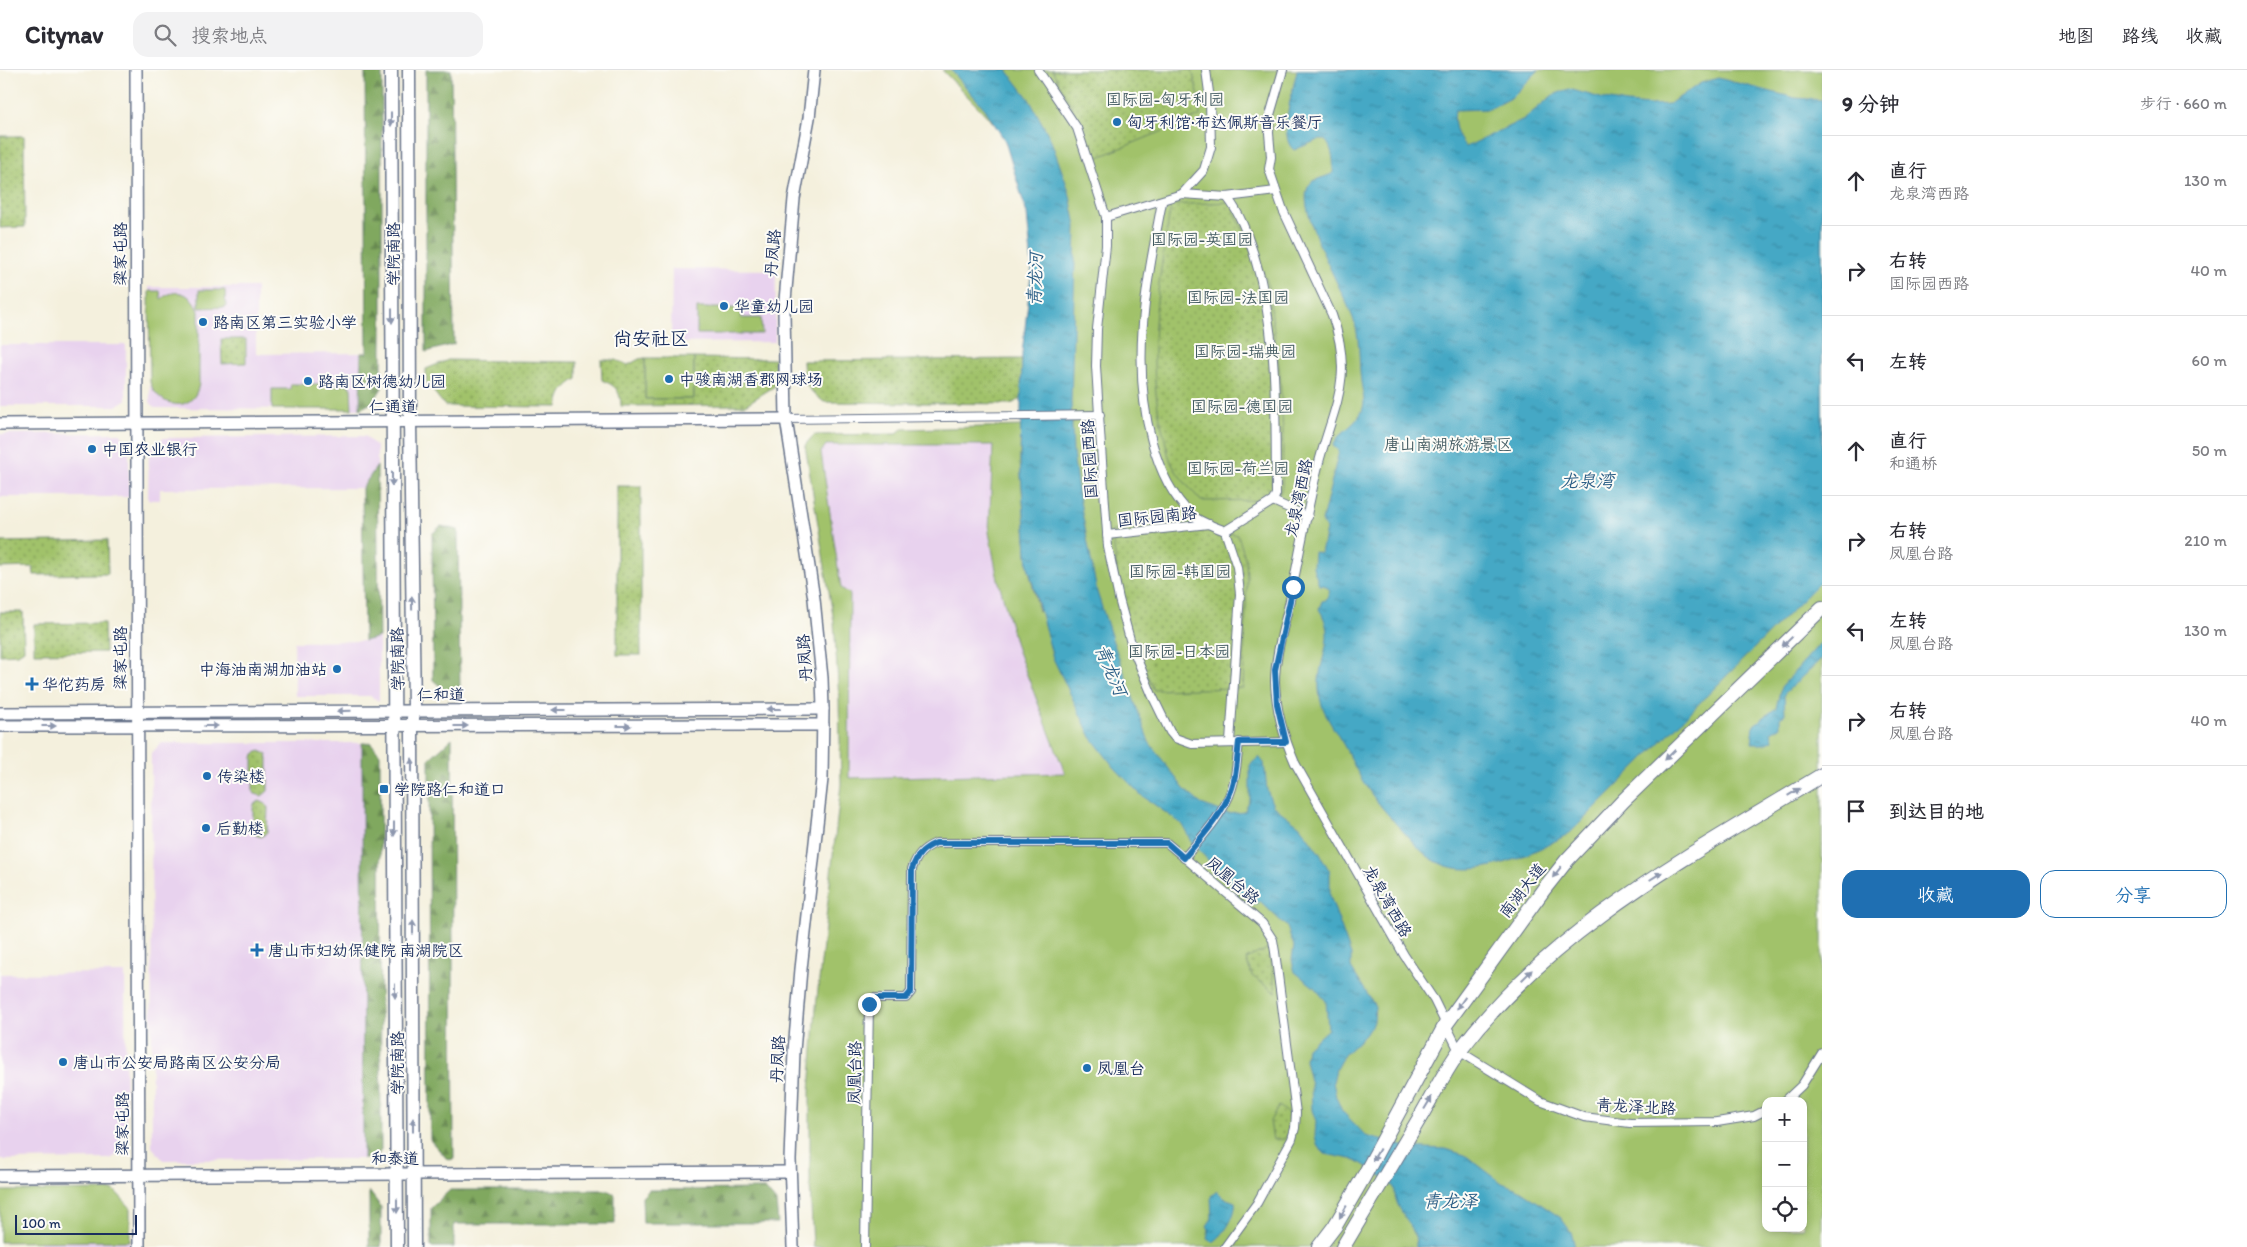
<!DOCTYPE html>
<html lang="zh">
<meta charset="utf-8">
<style>
:root{--surface:#fff;--page:#f2f2f3;--text:#2b2b33;--muted:#7c7c81;--line:#e1e1e2;--accent:#1f6fb2}
body{margin:0;font-family:Itim,"LXGW WenKai TC",sans-serif;background:var(--page);color:var(--text)}
.controls{position:absolute;right:15px;bottom:15px;display:grid;overflow:hidden;border-radius:10px;box-shadow:0 2px 8px #0003}
.controls button{width:45px;height:45px;display:grid;place-items:center;padding:0;border:0;border-bottom:1px solid var(--line);background:var(--surface);color:var(--text);font:25px sans-serif}
.scale{position:absolute;left:15px;bottom:12px;width:122px;box-sizing:border-box;padding-left:5px;border:2px solid #1b2f5e;border-top:0;font-size:14px;line-height:18px;white-space:nowrap;color:#1b2f5e;-webkit-text-stroke:4px #fdfcf7;paint-order:stroke}
.stop{position:absolute;width:15px;height:15px;margin:-11px;border:4px solid #1f6fb2;border-radius:50%;background:#fff}
.stop.end{background:#1f6fb2;border-color:#fff;box-shadow:0 1px 5px #0008}
.list{margin:0;padding:0;list-style:none}
h2{display:flex;justify-content:space-between;align-items:center;height:65px;margin:0;padding:0 20px;font-size:21px}
h2 small{font-size:16px;font-weight:400;color:var(--muted)}
.list li{display:grid;grid-template-columns:32px 1fr auto;gap:15px;align-items:center;box-sizing:border-box;height:90px;padding:0 20px;border-top:1px solid var(--line)}
.list b{display:block;font-size:19px;white-space:nowrap}
.list p{margin:0;font-size:16px;white-space:nowrap;color:var(--muted)}
.list em{font-size:16px;font-style:normal;color:var(--muted)}
.actions{display:flex;gap:10px;padding:15px 20px}
.actions a{flex:1;padding:11px 0;border:1px solid var(--accent);border-radius:15px;text-align:center;font-size:18px;color:var(--accent)}
.actions .main{background:var(--accent);color:#fff}
.icon{flex:none;width:28px;height:28px;fill:none;stroke:currentColor;stroke-width:2;stroke-linecap:round;stroke-linejoin:round}
.map{position:relative;flex:none;width:1822px;height:1177px;overflow:hidden}
header{display:flex;align-items:center;gap:30px;box-sizing:border-box;height:70px;padding:0 25px;background:var(--surface);border-bottom:1px solid var(--line)}
header strong{font-size:24px}
nav{display:flex;gap:28px;margin-inline-start:auto;font-size:18px}
.search{width:350px;height:45px;background:var(--page);display:flex;align-items:center;gap:12px;box-sizing:border-box;padding:0 18px;border-radius:15px;color:var(--muted);font-size:19px}
main{display:flex}
aside{flex:1;background:var(--surface)}
.map>svg:first-child{display:block}
.built{fill:#e8d2ee}
.green{fill:#a1c26a;stroke:#5e7864;fill-rule:evenodd}
.forest{fill:url(#forest-firs);stroke:#4e6c5e}
.garden{fill:url(#garden-dots);stroke:#5e7864}
.water{fill:url(#water-ripples);stroke:#306c92}
.lines{fill:none;stroke-linecap:round;stroke-linejoin:round}
.street-casing{stroke:#67738a;stroke-width:10}
.secondary-casing{stroke:#67738a;stroke-width:14}
.primary-casing{stroke:#67738a;stroke-width:15}
.highway-casing{stroke:#67738a;stroke-width:16}
.street{stroke:#fff;stroke-width:8}
.secondary{stroke:#fff;stroke-width:11}
.primary{stroke:#fff;stroke-width:12}
.highway{stroke:#fff;stroke-width:14}
.oneway{fill:#8d97ae}
.route{stroke:#1f6fb2;stroke-width:6}
.poi-dot{fill:#1f6fb2;stroke:#fdfcf7;stroke-width:2}
.labels{text-anchor:middle;stroke-width:4;stroke-linejoin:round;paint-order:stroke}
.park-label{font-size:16px;fill:#435b62;stroke:#fdfcf7}
.poi-label{font-size:16px;fill:#1b2f5e;stroke:#fdfcf7;text-anchor:start}
.street-label{font-size:16px;fill:#1b2f5e;stroke:#fdfcf7}
.water-label{font-size:18px;font-style:italic;fill:#2c5f87;stroke:#fdfcf7}
.quarter-label{font-size:19px;fill:#1b2f5e;stroke:#fdfcf7}
</style>
<header>
<strong>Citynav</strong>
<div class="search"><svg class="icon" aria-label="search" viewBox="0 0 24 24"><circle cx="10" cy="10" r="6"/><path d="M15 15l6 6"/></svg>搜索地点</div>
<nav><a>地图</a><a>路线</a><a>收藏</a></nav>
</header>
<main>
<div class="map">
<svg width="1822" height="1177" viewBox="0 0 1822 1177">
<defs>
<pattern id="forest-firs" width="22" height="20" patternUnits="userSpaceOnUse" patternTransform="scale(1.25)"><rect width="22" height="20" fill="#80a85e"/><path d="M5 1l3.5 6h-7zM16 11l3.5 6h-7z" fill="#688951"/></pattern>
<pattern id="garden-dots" width="8" height="8" patternUnits="userSpaceOnUse" patternTransform="scale(1.25)"><rect width="8" height="8" fill="#a1c26a"/><path d="M2 2h.1M6 6h.1" fill="none" stroke="#829e5a" stroke-width="1.8" stroke-linecap="round"/></pattern>
<pattern id="water-ripples" width="26" height="14" patternUnits="userSpaceOnUse" patternTransform="scale(1.25)"><rect width="26" height="14" fill="#45a8c5"/><path d="M2 4q2-2 4 0t4 0M15 11q2-2 4 0t4 0" fill="none" stroke="#3989a3"/></pattern>
</defs>
<rect width="100%" height="100%" fill="#fdfcf7"/>
<filter id="ink" filterUnits="userSpaceOnUse"><feTurbulence type="fractalNoise" baseFrequency=".02" numOctaves="2"/><feDisplacementMap in="SourceGraphic" scale="10" xChannelSelector="R" yChannelSelector="G"/><feConvolveMatrix kernelMatrix="1 2 1 2 8 2 1 2 1" color-interpolation-filters="sRGB"/></filter>
<filter id="wash" filterUnits="userSpaceOnUse"><feTurbulence type="fractalNoise" baseFrequency=".0096" numOctaves="4" result="noise"/><feDisplacementMap in="SourceGraphic" scale="20" xChannelSelector="R" yChannelSelector="G"/><feGaussianBlur stdDeviation="1.12" result="paint"/><feColorMatrix in="noise" values="0 0 0 0 0 0 0 0 0 0 0 0 0 0 0 0 0 1.4 0 .05"/><feComposite in="paint" operator="in"/></filter>
<g filter="url(#wash)">
<rect width="100%" height="100%" fill="#f4f0dd"/>
<g class="built">
<polygon points="672,199 776,200 775,272 671,273"/>
<polygon points="149,217 256,217 256,284 361,283 360,339 155,338 150,332"/>
<polygon points="0,275 126,275 126,330 116,336 0,336"/>
<polygon points="120,363 129,377 129,427 0,427 0,364"/>
<polygon points="365,366 377,377 377,396 362,418 160,419 160,430 148,430 149,380 163,368"/>
<polygon points="826,375 994,375 989,462 997,505 1017,579 1065,703 849,708 850,524 841,518 821,381"/>
<polygon points="379,567 379,631 370,626 295,626 294,572 364,571"/>
<polygon points="162,673 362,673 363,1089 163,1090 152,1077 151,683"/>
<polygon points="125,903 126,1080 110,1089 0,1090 0,904"/>
<rect x="39" y="1171" width="91" height="6"/>
</g>
<g class="green">
<path d="M942,0H1822V1177H813L810,1114V1021L816,937L841,714L839,629L834,552L805,375L814,365L896,364L902,359L1021,356L1020,391L1028,496L1039,542L1042,189L1012,72ZM826,375H993L989,462L997,505L1017,579L1065,703L849,708L850,524L841,518L821,382ZM1766,1031H1803V1158H1766Z"/>
<polygon points="199,220 225,220 226,237 199,238"/>
<path d="M149,221H160L161,229C177,216 192,224 199,241V314C194,345 158,338 150,312Z"/>
<polygon points="697,238 741,238 741,248 761,248 762,264 697,264"/>
<rect x="645" y="288" width="49" height="41"/>
<polygon points="291,314 325,314 326,317 349,314 349,317 351,317 352,339 272,339 272,319 290,319"/>
<polygon points="114,1120 130,1137 130,1171 0,1172 0,1121"/>
</g>
<g class="forest">
<polygon points="365,0 382,0 382,318 373,332 360,339 361,283 367,283"/>
<polygon points="426,0 451,0 454,274 426,282"/>
<polygon points="377,396 379,567 364,571 362,418"/>
<polygon points="441,456 458,460 460,624 448,623 433,610 432,464"/>
<polygon points="452,668 454,1089 448,1090 430,1070 429,689"/>
<polygon points="362,673 371,673 380,684 381,1080 376,1088 363,1089"/>
<polygon points="765,1119 776,1132 778,1153 643,1153 642,1127 649,1120"/>
<polygon points="450,1120 608,1120 615,1125 615,1154 454,1154 454,1177 431,1177 431,1138"/>
<polygon points="369,1121 381,1137 381,1177 369,1177"/>
</g>
<g class="garden">
<polygon points="1052,0 1192,0 1199,27 1200,46 1094,89 1073,39"/>
<polygon points="0,66 24,66 25,157 0,158"/>
<path d="M1230,132L1267,211L1280,305L1283,363L1282,416L1278,430L1201,431C1191,419 1178,407 1171,392C1167,383 1166,372 1163,362C1144,288 1159,210 1171,135Z"/>
<polygon points="221,269 246,269 246,293 222,294"/>
<path d="M645,288V329H694V288L775,289V316L745,335L621,336C620,320 616,316 602,310L601,290H616L628,295L639,289Z"/>
<path d="M1022,289L1023,328L1011,334L824,332C805,317 804,315 803,291Z"/>
<path d="M448,290L577,292V309C565,316 560,323 558,337L445,336L426,312V299Z"/>
<rect x="617" y="416" width="24" height="169"/>
<polygon points="1209,459 1238,465 1246,491 1247,507 1243,618 1154,620 1135,579 1120,529 1112,461"/>
<polygon points="107,470 108,504 34,505 33,497 0,498 0,472"/>
<polygon points="0,542 23,542 24,580 18,584 0,585"/>
<polygon points="104,553 105,582 34,583 34,554"/>
<polygon points="260,681 267,684 268,688 268,721 262,726 255,724 253,721 253,688 254,684"/>
<polygon points="260,731 266,734 268,738 267,762 262,767 255,765 253,762 253,738 254,734"/>
<polygon points="1269,878 1276,923 1252,906 1246,889"/>
<polygon points="1279,1036 1290,1045 1291,1061 1284,1069 1273,1070 1270,1051"/>
</g>
<g class="water">
<path d="M951,0H1007L1029,29L1050,68L1069,121L1076,156L1071,332L1073,383L1078,421L1097,522L1112,569L1149,672L1184,719L1201,734L1229,744L1244,742L1250,730V695L1259,687L1264,693L1267,720L1273,736L1300,756L1320,784L1330,802V826L1351,885V898L1375,936L1374,951L1365,965L1343,986L1336,999L1333,1012L1336,1027L1342,1041L1366,1066L1406,1077L1445,1079L1465,1085L1502,1113L1520,1120L1561,1148L1571,1162L1575,1177H1416C1417,1153 1393,1141 1395,1119L1388,1110L1356,1090L1325,1084L1318,1077L1315,1066L1316,1051L1312,1040L1311,1015L1305,990L1307,978L1328,959L1326,931L1314,917L1295,902L1292,890L1294,876L1287,857L1260,831L1255,835L1230,813L1191,772L1183,755L1141,725L1114,697L1091,667L1053,588L1028,496L1020,391L1022,284L1032,197L1027,144L1005,71L985,39Z"/>
<path d="M1297,0H1539L1512,27L1489,39L1455,40C1453,53 1456,67 1466,77L1524,49L1553,25L1569,19L1604,29L1627,33L1650,35L1669,34L1701,13L1718,8L1795,28L1822,30V510L1570,763C1535,782 1476,813 1437,792C1421,784 1411,769 1398,756C1375,730 1364,717 1349,685C1339,664 1320,644 1319,619C1317,590 1338,568 1319,539L1322,531L1326,530L1330,520L1324,515H1319L1313,497L1314,482L1321,483L1326,459L1322,451L1339,381L1333,376C1337,361 1361,355 1364,334C1364,326 1362,319 1361,312C1358,290 1361,269 1353,248C1343,220 1296,142 1308,117C1312,108 1326,108 1333,103C1334,92 1333,78 1325,70H1318L1294,80C1277,68 1294,17 1297,0Z"/>
<polygon points="1822,571 1822,588 1784,624 1785,644 1780,648 1780,657 1771,662 1773,670 1764,674 1752,674 1754,655 1776,638 1781,617"/>
<path d="M1217,1121L1224,1128L1235,1132C1237,1144 1224,1166 1213,1172L1207,1168L1209,1159L1207,1156L1212,1148L1211,1126Z"/>
</g>
</g>
<g filter="url(#ink)">
<g class="lines">
<g class="street-casing">
<g id="street">
<polyline points="1038,0 1077,58 1106,147 1106,176 1097,259 1096,296 1101,377 1108,477 1119,529 1132,577 1152,625 1170,662 1175,668 1192,674 1286,672"/>
<path d="M1283,0L1270,45L1269,63L1271,87L1269,99L1283,140L1332,245C1355,310 1333,336 1318,396C1307,440 1299,486 1290,530C1284,557 1275,585 1275,612C1276,640 1284,668 1295,693L1404,885L1434,930L1459,981L1540,1031L1584,1047L1630,1053L1717,1052L1754,1046L1766,1040"/>
<polyline points="1182,124 1227,127 1276,121"/>
<path d="M1162,132C1147,212 1130,291 1152,372C1159,398 1170,424 1191,444C1199,452 1214,456 1225,461L1237,497L1240,524L1230,672"/>
<polyline points="1106,147 1182,124 1204,100 1211,77 1210,30 1206,0"/>
<polyline points="786,349 1100,345"/>
<polyline points="1273,431 1308,447"/>
<path d="M1225,461L1273,431L1276,424C1275,341 1279,266 1254,185C1247,164 1241,145 1227,127"/>
<polyline points="1107,465 1209,454"/>
<path d="M1184,788C1202,767 1224,744 1232,718C1237,703 1237,687 1239,672"/>
<polyline points="1785,1031 1802,1015 1822,983"/>
<path d="M865,1177L869,934L870,930L873,928H906L911,922L912,799C917,785 922,779 936,773H1167L1262,853L1273,870L1275,882L1296,1043L1295,1058L1292,1069L1257,1133L1225,1177"/>
</g>
</g>
<g class="secondary-casing">
<g id="secondary">
<polyline points="136,0 139,1177"/>
<polyline points="0,354 786,349"/>
<polyline points="0,643 823,639"/>
<polyline points="0,656 823,655"/>
<polyline points="0,1106 790,1102"/>
<polyline points="793,1177 790,1090 794,981 801,899 822,709 823,639 822,608 814,529 786,349 784,242 794,129 809,48 814,0"/>
</g>
</g>
<g class="primary-casing">
<g id="primary">
<polyline points="391,0 397,1177"/>
<polyline points="409,0 410,352 414,640 412,657 414,1177"/>
</g>
</g>
<g class="highway-casing">
<g id="highway">
<polyline points="1319,1177 1335,1156 1364,1106 1446,954 1544,819 1567,790 1624,730 1822,538"/>
<path d="M1343,1177C1369,1133 1396,1088 1422,1044C1434,1023 1446,999 1461,979C1554,856 1693,784 1822,705"/>
</g>
</g>
<use href="#street" class="street"/>
<use href="#secondary" class="secondary"/>
<use href="#primary" class="primary"/>
<use href="#highway" class="highway"/>
</g>
<defs><path id="oneway-solid" d="M-6-.8H1V-3.2L6.5 0L1 3.2V.8H-6Z" transform="scale(1.25)"/></defs>
<g class="oneway">
<use href="#oneway-solid" transform="translate(391 49) rotate(90)"/>
<use href="#oneway-solid" transform="translate(392 246) rotate(90)"/>
<use href="#oneway-solid" transform="translate(392 409) rotate(90)"/>
<use href="#oneway-solid" transform="translate(412 533) rotate(-91)"/>
<use href="#oneway-solid" transform="translate(1787 572) rotate(136)"/>
<use href="#oneway-solid" transform="translate(774 639) rotate(180)"/>
<use href="#oneway-solid" transform="translate(559 640) rotate(180)"/>
<use href="#oneway-solid" transform="translate(344 641) rotate(179)"/>
<use href="#oneway-solid" transform="translate(49 656)"/>
<use href="#oneway-solid" transform="translate(211 656)"/>
<use href="#oneway-solid" transform="translate(461 656)"/>
<use href="#oneway-solid" transform="translate(624 656)"/>
<use href="#oneway-solid" transform="translate(1670 685) rotate(136)"/>
<use href="#oneway-solid" transform="translate(412 695) rotate(-90)"/>
<use href="#oneway-solid" transform="translate(1794 722) rotate(-31)"/>
<use href="#oneway-solid" transform="translate(394 759) rotate(90)"/>
<use href="#oneway-solid" transform="translate(1557 802) rotate(128)"/>
<use href="#oneway-solid" transform="translate(1656 806) rotate(-32)"/>
<use href="#oneway-solid" transform="translate(413 857) rotate(-90)"/>
<use href="#oneway-solid" transform="translate(1527 905) rotate(-45)"/>
<use href="#oneway-solid" transform="translate(395 921) rotate(90)"/>
<use href="#oneway-solid" transform="translate(1461 933) rotate(125)"/>
<use href="#oneway-solid" transform="translate(1428 1033) rotate(-59)"/>
<use href="#oneway-solid" transform="translate(413 1055) rotate(-90)"/>
<use href="#oneway-solid" transform="translate(1376 1085) rotate(119)"/>
<use href="#oneway-solid" transform="translate(397 1136) rotate(90)"/>
<use href="#oneway-solid" transform="translate(1343 1142) rotate(120)"/>
</g>
</g>
<g class="lines" filter="url(#ink)">
<path class="route" d="M869,934L870,930L873,928H906L911,922L912,799C917,785 922,779 936,773H1167L1184,788C1202,767 1223,744 1232,718C1237,703 1237,687 1239,672H1286L1277,634L1275,600L1293,517"/>
</g>
<g class="poi-dot">
<circle cx="1117" cy="52" r="5"/>
<circle cx="724" cy="236" r="5"/>
<circle cx="203" cy="252" r="5"/>
<circle cx="669" cy="309" r="5"/>
<circle cx="308" cy="311" r="5"/>
<circle cx="92" cy="379" r="5"/>
<circle cx="337" cy="599" r="5"/>
<path d="M29.5 606.5h5v5h5v5h-5v5h-5v-5h-5v-5h5z"/>
<circle cx="207" cy="706" r="5"/>
<rect x="379" y="714" width="10" height="10" rx="2.5"/>
<circle cx="206" cy="758" r="5"/>
<path d="M254.5 872.5h5v5h5v5h-5v5h-5v-5h-5v-5h5z"/>
<circle cx="63" cy="992" r="5"/>
<circle cx="1087" cy="998" r="5"/>
</g>
<g class="labels">
<g class="park-label">
<text x="1165" y="35">国际园-匈牙利园</text>
<text x="1202" y="175">国际园-英国园</text>
<text x="1238" y="233">国际园-法国园</text>
<text x="1245" y="287">国际园-瑞典园</text>
<text x="1242" y="342">国际园-德国园</text>
<text x="1448" y="380">唐山南湖旅游景区</text>
<text x="1238" y="404">国际园-荷兰园</text>
<text x="1180" y="507">国际园-韩国园</text>
<text x="1179" y="587">国际园-日本园</text>
</g>
<g class="poi-label">
<text x="1127" y="58">匈牙利馆·布达佩斯音乐餐厅</text>
<text x="734" y="242">华童幼儿园</text>
<text x="213" y="258">路南区第三实验小学</text>
<text x="679" y="315">中骏南湖香郡网球场</text>
<text x="318" y="317">路南区树德幼儿园</text>
<text x="102" y="385">中国农业银行</text>
<text x="327" y="605" text-anchor="end">中海油南湖加油站</text>
<text x="42" y="620">华佗药房</text>
<text x="217" y="712">传染楼</text>
<text x="394" y="725">学院路仁和道口</text>
<text x="216" y="764">后勤楼</text>
<text x="268" y="886">唐山市妇幼保健院 南湖院区</text>
<text x="73" y="998">唐山市公安局路南区公安分局</text>
<text x="1097" y="1004">凤凰台</text>
</g>
<g class="street-label">
<text transform="translate(772 183) rotate(-85)" y="6">丹凤路</text>
<text transform="translate(120 184) rotate(-90)" y="6">梁家屯路</text>
<text transform="translate(393 184) rotate(-90)" y="6">学院南路</text>
<text x="393" y="342">仁通道</text>
<text transform="translate(1089 389) rotate(-93)" y="6">国际园西路</text>
<text transform="translate(1298 428) rotate(-78)" y="6">龙泉湾西路</text>
<text transform="translate(1157 446) rotate(-6)" y="6">国际园南路</text>
<text transform="translate(120 588) rotate(-90)" y="6">梁家屯路</text>
<text transform="translate(804 588) rotate(-94)" y="6">丹凤路</text>
<text transform="translate(397 589) rotate(-91)" y="6">学院南路</text>
<text x="441" y="630">仁和道</text>
<text transform="translate(1233 810) rotate(40)" y="6">凤凰台路</text>
<text transform="translate(1522 820) rotate(-52)" y="6">南湖大道</text>
<text transform="translate(1388 831) rotate(60)" y="6">龙泉湾西路</text>
<text transform="translate(777 989) rotate(-87)" y="6">丹凤路</text>
<text transform="translate(397 993) rotate(-90)" y="6">学院南路</text>
<text transform="translate(854 1003) rotate(-89)" y="6">凤凰台路</text>
<text transform="translate(1636 1036) rotate(3)" y="6">青龙泽北路</text>
<text transform="translate(122 1054) rotate(-90)" y="6">梁家屯路</text>
<text x="395" y="1094">和泰道</text>
</g>
<g class="water-label">
<text transform="translate(1035 209) rotate(-88)" y="6">青龙河</text>
<text x="1587" y="417">龙泉湾</text>
<text transform="translate(1111 600) rotate(67)" y="6">青龙河</text>
<text x="1450" y="1137">青龙泽</text>
</g>
<g class="quarter-label">
<text x="651" y="275">尚安社区</text>
</g>
</g>
</svg>
<div class="controls">
<button>+</button>
<button>−</button>
<button><svg class="icon" aria-label="locate" viewBox="0 0 24 24"><circle cx="12" cy="12" r="6"/><path d="M12 2v4M12 18v4M2 12h4M18 12h4"/></svg></button>
</div>
<div class="scale">100 m</div>
<div class="stop" style="left:1293px;top:517px"></div>
<div class="stop end" style="left:869px;top:934px"></div>
</div>
<aside>
<h2>9 分钟<small>步行 · 660 m</small></h2>
<ul class="list">
<li><svg class="icon" aria-label="ahead" viewBox="0 0 24 24"><path d="M12 20V5M6 11l6-6 6 6"/></svg><div><b>直行</b><p>龙泉湾西路</p></div><em>130 m</em></li>
<li><svg class="icon" aria-label="right" viewBox="0 0 24 24"><path d="M7 20v-9h11M14 6l5 5-5 5"/></svg><div><b>右转</b><p>国际园西路</p></div><em>40 m</em></li>
<li><svg class="icon" aria-label="left" viewBox="0 0 24 24"><path d="M17 20v-9H6M10 6l-5 5 5 5"/></svg><div><b>左转</b></div><em>60 m</em></li>
<li><svg class="icon" aria-label="ahead" viewBox="0 0 24 24"><path d="M12 20V5M6 11l6-6 6 6"/></svg><div><b>直行</b><p>和通桥</p></div><em>50 m</em></li>
<li><svg class="icon" aria-label="right" viewBox="0 0 24 24"><path d="M7 20v-9h11M14 6l5 5-5 5"/></svg><div><b>右转</b><p>凤凰台路</p></div><em>210 m</em></li>
<li><svg class="icon" aria-label="left" viewBox="0 0 24 24"><path d="M17 20v-9H6M10 6l-5 5 5 5"/></svg><div><b>左转</b><p>凤凰台路</p></div><em>130 m</em></li>
<li><svg class="icon" aria-label="right" viewBox="0 0 24 24"><path d="M7 20v-9h11M14 6l5 5-5 5"/></svg><div><b>右转</b><p>凤凰台路</p></div><em>40 m</em></li>
<li><svg class="icon" aria-label="arrive" viewBox="0 0 24 24"><path d="M6 21V4h12l-3 4 3 4H6"/></svg><div><b>到达目的地</b></div></li>
</ul>
<div class="actions"><a class="main">收藏</a><a>分享</a></div>
</aside>
</main>
